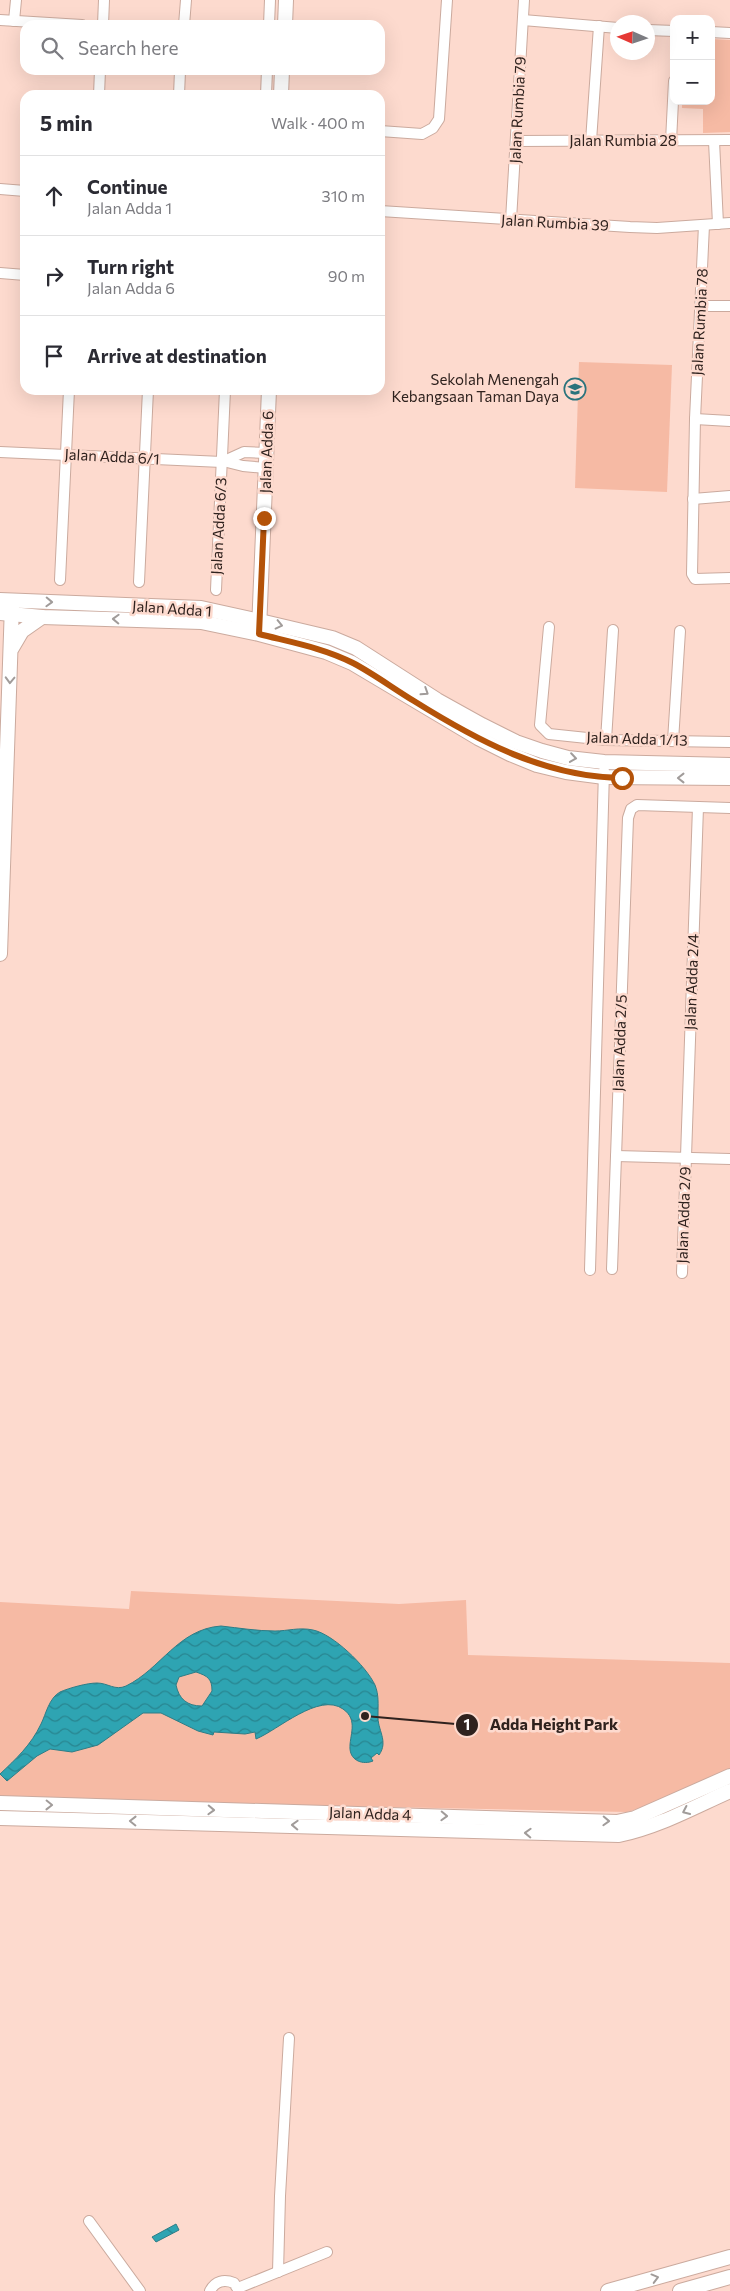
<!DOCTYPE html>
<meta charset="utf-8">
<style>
:root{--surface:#fff;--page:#f7f7f7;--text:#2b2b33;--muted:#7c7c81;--line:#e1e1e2}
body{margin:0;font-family:Commissioner,sans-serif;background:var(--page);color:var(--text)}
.controls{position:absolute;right:15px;top:15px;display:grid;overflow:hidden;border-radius:10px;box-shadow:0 5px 20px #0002}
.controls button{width:45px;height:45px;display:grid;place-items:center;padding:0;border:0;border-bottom:1px solid var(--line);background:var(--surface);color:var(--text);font:25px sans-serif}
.compass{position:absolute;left:610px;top:15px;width:45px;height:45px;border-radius:50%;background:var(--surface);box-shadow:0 5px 20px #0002;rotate:273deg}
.stop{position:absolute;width:15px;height:15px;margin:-11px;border:4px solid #b45309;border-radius:50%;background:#fff}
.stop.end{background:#b45309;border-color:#fff;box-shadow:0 1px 5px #0008}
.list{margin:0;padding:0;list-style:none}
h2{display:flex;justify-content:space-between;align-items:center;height:65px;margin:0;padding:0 20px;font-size:21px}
h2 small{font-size:16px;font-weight:400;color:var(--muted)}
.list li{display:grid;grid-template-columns:32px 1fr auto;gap:15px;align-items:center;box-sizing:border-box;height:80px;padding:0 20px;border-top:1px solid var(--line)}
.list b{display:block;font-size:19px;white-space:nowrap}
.list p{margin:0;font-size:16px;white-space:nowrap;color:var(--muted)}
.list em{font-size:16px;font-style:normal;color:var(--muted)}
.icon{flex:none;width:28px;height:28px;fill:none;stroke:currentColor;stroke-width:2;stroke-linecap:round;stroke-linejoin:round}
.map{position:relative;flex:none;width:730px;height:2291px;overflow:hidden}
.search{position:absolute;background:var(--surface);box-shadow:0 5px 20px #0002;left:20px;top:20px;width:365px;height:55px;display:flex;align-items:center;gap:12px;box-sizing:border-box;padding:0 18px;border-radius:15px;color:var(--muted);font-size:19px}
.panel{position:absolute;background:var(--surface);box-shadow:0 5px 20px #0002;left:20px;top:90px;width:365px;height:305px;border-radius:15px}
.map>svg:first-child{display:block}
.green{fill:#f6baa4}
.water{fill:url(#water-waves);stroke:#2e7d86;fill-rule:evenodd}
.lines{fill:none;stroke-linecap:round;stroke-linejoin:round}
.street-casing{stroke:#cbaa9e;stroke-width:12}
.secondary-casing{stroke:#cbaa9e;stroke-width:16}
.street{stroke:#fff;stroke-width:10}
.secondary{stroke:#fff;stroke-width:14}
.oneway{stroke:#a19c9a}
.route{stroke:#b45309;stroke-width:6}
.labels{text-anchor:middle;stroke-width:5;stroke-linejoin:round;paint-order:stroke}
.street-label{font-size:15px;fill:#2f221e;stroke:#fddace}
.poi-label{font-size:15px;fill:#2f221e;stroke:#fddace;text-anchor:end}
.leader{fill:none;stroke:#2f221e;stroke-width:2}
.callout-dot{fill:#2f221e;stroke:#fddace;stroke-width:2}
.mark-label{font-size:15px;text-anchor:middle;font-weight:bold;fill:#fff}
.callout-label{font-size:16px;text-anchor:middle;font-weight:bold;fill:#2f221e;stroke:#fddace;stroke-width:5;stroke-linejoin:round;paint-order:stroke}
</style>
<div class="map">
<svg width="730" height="2291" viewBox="0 0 730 2291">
<defs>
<pattern id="water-waves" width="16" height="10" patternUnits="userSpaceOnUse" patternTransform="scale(1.25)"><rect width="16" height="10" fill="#2ea4b2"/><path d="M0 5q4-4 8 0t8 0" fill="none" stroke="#288590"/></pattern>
</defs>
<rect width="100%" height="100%" fill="#fddace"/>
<g class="green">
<polygon points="711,39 730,40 730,132 703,133 703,109 682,108 682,101 711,101"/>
<polygon points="579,362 672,365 667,492 575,488"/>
<polygon points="131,1591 399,1604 466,1600 468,1655 730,1663 730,1770 654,1804 627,1812 0,1799 0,1602 129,1609"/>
</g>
<g class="water">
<path d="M221,1626C239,1628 257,1631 275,1631C288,1631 299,1627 313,1630C333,1634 366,1666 375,1685C379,1695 378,1704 378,1715C377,1730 389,1741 379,1755L377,1753L371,1758L373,1761C363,1765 351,1761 350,1749C349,1736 359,1720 343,1709C319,1692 278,1730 256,1739L255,1732L245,1734L214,1732L213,1735L198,1731L161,1713H143L98,1745L72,1752L50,1749L37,1756L7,1781L0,1774C16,1759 31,1745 41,1724C46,1714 49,1698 60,1692C69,1688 87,1683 97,1683C108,1683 115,1691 126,1686C161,1669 178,1629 221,1626ZM196,1672C208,1676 212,1679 212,1691L202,1706C187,1706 179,1699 176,1685L179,1677Z"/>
<polygon points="176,2224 179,2230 156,2242 152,2237"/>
</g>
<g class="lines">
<g class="street-casing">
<g id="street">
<polyline points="0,20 82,25"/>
<polyline points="523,20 618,28"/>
<polyline points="14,21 16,0"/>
<polyline points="103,25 104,0"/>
<polyline points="184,25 186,0"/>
<polyline points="269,25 270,0"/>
<polyline points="648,30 674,31"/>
<polyline points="711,32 730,33"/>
<polyline points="99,95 100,70"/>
<polyline points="179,95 180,71"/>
<polyline points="266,95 267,70"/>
<polyline points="380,131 422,134 433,128 439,119 447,0"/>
<polyline points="516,141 730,140"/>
<polyline points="591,141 599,26"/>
<polyline points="671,141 674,81"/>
<polyline points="714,141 718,224"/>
<polyline points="0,189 25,191"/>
<polyline points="380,211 630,227 657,228 730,223"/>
<polyline points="511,220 524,0"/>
<polyline points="704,225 695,419 692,574 695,579 730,578"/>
<polyline points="0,273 25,275"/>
<polyline points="701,306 730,306"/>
<polyline points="695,419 730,421"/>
<polyline points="0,452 222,462 244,452 266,453"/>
<polyline points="223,461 243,466 266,468"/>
<polyline points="693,499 730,496"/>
<polyline points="60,580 69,390"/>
<polyline points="139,582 148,390"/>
<polyline points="216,590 225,390"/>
<polyline points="549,627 540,725 549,734 606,740 730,742"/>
<polyline points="606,740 613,630"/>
<polyline points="673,741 680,631"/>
<polyline points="616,1156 730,1159"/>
<polyline points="612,1269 628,818 631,809 637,805 730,808"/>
<polyline points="590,1270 604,771"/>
<polyline points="682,1273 698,807"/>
<polyline points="89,2221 140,2291"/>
<polyline points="278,2272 280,2196 289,2038"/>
<polyline points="238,2288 327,2252"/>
<path d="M210,2291C215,2281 224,2279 234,2283L239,2291"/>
</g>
</g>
<g class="secondary-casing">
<g id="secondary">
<polyline points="285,25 286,0"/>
<polyline points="281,95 282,70"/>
<polyline points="0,600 201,608 260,621 332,638 356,648 437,700 482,725 516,742 542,751 568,758 604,762 730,765"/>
<polyline points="0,613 42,617 201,622 259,634 326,652 352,663 478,738 510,754 537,765 566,772 604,777 730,778"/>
<polyline points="259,629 269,390"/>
<polyline points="12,648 22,631 42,617"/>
<polyline points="0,954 12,605"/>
<polyline points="0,1803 617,1822 635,1818 730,1776"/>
<path d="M0,1818L619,1835C658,1827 694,1807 730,1791"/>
<polyline points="608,2291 730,2257"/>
<polyline points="680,2291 730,2277"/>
</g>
</g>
<use href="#street" class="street"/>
<use href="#secondary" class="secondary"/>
</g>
<defs><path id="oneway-chevron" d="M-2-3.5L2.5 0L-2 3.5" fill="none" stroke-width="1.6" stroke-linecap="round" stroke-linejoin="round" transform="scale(1.25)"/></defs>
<g class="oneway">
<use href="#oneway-chevron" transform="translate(49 602) rotate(2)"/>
<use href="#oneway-chevron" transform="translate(116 619) rotate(-178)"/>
<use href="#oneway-chevron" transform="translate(279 625) rotate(13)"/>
<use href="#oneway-chevron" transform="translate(10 680) rotate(92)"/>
<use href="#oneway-chevron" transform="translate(425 692) rotate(33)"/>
<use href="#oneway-chevron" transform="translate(573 758) rotate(8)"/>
<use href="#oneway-chevron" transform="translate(681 778) rotate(-180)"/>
<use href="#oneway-chevron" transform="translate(49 1805) rotate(1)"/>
<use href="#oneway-chevron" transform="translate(211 1810) rotate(2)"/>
<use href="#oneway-chevron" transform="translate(686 1811) rotate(155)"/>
<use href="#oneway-chevron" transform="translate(444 1816) rotate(2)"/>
<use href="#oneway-chevron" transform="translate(133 1821) rotate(-179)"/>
<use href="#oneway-chevron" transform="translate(606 1821) rotate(2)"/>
<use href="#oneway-chevron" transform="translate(295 1825) rotate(-178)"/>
<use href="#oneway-chevron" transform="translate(528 1833) rotate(-178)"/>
<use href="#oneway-chevron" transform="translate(655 2278) rotate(-15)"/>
</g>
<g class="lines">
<path class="route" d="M264,518L259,634C290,642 324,648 353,663C374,674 394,689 414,701C478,741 545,777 622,778"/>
</g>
<defs>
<g id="school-ring" transform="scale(1.125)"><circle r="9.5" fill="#fddace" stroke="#2a737c" stroke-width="1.5"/><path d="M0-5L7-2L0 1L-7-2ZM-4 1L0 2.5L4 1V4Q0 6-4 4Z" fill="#2a737c"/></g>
</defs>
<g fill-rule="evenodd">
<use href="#school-ring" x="575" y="389"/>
</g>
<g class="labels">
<g class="street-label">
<text transform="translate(518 110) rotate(-87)" y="5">Jalan Rumbia 79</text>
<text x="623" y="146">Jalan Rumbia 28</text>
<text transform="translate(555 223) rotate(3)" y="5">Jalan Rumbia 39</text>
<text transform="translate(700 322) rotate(-87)" y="5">Jalan Rumbia 78</text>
<text transform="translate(267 452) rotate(-88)" y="5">Jalan Adda 6</text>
<text transform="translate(112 457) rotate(3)" y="5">Jalan Adda 6/1</text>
<text transform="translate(219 526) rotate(-87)" y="5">Jalan Adda 6/3</text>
<text transform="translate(172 609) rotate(4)" y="5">Jalan Adda 1</text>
<text transform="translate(637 739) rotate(2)" y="5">Jalan Adda 1/13</text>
<text transform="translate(692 982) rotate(-88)" y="5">Jalan Adda 2/4</text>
<text transform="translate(620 1043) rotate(-88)" y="5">Jalan Adda 2/5</text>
<text transform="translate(684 1215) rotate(-88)" y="5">Jalan Adda 2/9</text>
<text transform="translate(370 1814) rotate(2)" y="5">Jalan Adda 4</text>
</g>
<g class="poi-label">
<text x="559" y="385">Sekolah Menengah<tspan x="559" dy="17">Kebangsaan Taman Daya</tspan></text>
</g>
</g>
<path class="leader" d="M365 1716L467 1725"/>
<g class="callout-dot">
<circle cx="365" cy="1716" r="5"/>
<circle cx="467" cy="1725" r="12"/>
</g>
<g class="mark-label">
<text x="467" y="1730">1</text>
</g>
<g class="callout-label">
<text x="554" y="1730">Adda Height Park</text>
</g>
</svg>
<div class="controls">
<button>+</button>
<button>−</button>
</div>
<svg class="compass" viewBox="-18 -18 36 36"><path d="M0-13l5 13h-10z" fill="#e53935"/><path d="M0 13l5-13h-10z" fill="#7c7c81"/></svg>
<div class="stop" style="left:622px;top:778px"></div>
<div class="stop end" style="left:264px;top:518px"></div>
<div class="search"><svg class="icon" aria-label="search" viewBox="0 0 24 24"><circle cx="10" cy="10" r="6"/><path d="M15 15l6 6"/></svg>Search here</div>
<section class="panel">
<h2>5 min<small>Walk · 400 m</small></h2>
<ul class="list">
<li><svg class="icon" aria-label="ahead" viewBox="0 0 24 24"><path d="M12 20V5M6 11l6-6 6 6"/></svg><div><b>Continue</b><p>Jalan Adda 1</p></div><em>310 m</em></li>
<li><svg class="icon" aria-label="right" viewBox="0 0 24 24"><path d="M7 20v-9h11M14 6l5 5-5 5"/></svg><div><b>Turn right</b><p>Jalan Adda 6</p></div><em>90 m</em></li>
<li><svg class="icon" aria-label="arrive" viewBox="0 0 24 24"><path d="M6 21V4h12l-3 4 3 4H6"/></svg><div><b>Arrive at destination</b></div></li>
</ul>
</section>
</div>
